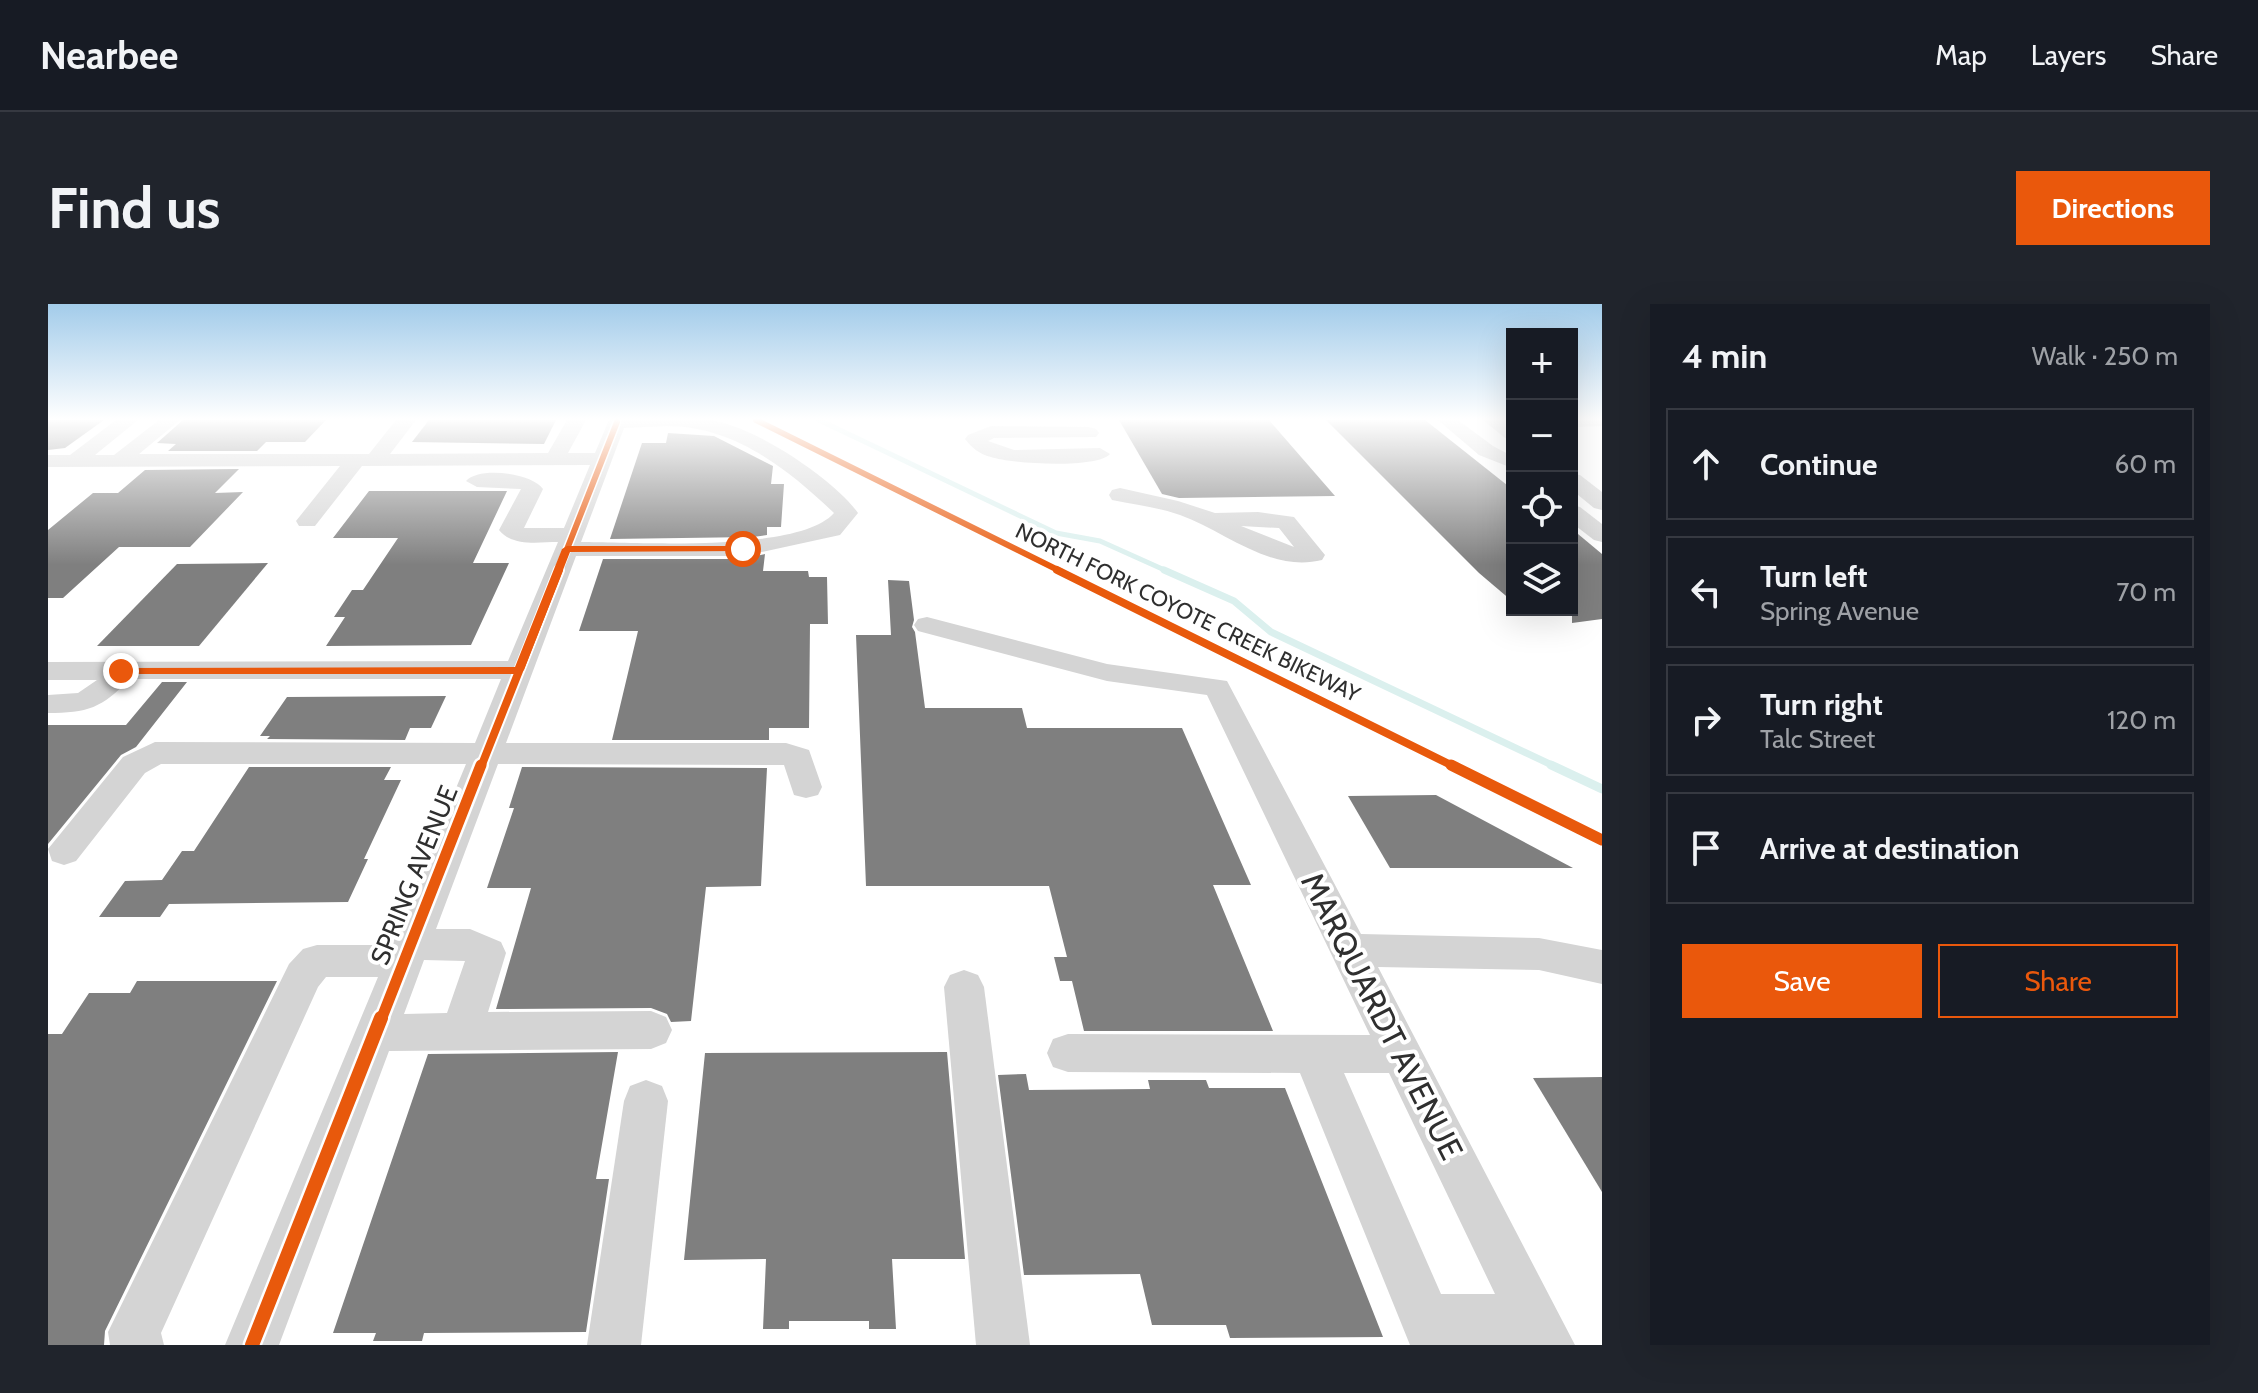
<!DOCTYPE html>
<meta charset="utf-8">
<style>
:root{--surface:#171b24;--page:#20242c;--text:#f1f3f6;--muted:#9ea1a6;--line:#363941;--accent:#ea580c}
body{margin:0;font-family:Cabin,sans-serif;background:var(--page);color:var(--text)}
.controls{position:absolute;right:24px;top:24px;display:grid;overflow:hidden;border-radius:0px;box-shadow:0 8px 32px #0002}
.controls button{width:72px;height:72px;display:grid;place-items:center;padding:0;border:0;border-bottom:2px solid var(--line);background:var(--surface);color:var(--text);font:40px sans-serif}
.stop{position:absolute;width:24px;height:24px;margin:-18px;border:6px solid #ea580c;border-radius:50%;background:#fff}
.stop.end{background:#ea580c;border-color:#fff;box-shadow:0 2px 8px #0008}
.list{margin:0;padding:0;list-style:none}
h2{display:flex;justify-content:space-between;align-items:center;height:104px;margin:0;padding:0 32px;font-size:34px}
h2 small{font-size:26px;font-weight:400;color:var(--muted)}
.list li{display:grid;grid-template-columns:52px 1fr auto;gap:24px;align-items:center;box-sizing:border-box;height:112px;margin:0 16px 16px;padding:0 16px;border:2px solid var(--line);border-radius:0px}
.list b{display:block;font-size:30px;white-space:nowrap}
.list p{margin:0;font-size:26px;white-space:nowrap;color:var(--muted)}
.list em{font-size:26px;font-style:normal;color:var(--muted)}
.actions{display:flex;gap:16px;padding:24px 32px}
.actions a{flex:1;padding:18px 0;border:2px solid var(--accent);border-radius:0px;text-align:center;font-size:28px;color:var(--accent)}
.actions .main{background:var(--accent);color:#fff}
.icon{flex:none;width:44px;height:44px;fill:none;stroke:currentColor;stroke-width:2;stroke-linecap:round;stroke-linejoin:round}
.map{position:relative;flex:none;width:1554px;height:1041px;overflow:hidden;border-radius:0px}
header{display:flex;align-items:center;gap:48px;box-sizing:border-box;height:112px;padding:0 40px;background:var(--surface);border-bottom:2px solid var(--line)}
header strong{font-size:38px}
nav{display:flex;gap:44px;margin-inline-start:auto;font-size:28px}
.intro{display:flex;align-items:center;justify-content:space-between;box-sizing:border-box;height:192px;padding:0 48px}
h1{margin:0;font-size:56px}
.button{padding:20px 36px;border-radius:0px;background:var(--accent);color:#fff;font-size:28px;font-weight:700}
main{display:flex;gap:48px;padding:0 48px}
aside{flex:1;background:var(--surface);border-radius:0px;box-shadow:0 8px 32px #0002}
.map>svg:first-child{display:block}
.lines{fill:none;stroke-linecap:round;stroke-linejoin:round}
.stream-far2{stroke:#dbf0ee;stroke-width:5}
.stream-far1{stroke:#dbf0ee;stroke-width:7}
.stream{stroke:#dbf0ee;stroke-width:9}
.building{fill:#7f7f7f}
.minor{fill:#d4d4d4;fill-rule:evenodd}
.cycleway-far3-casing{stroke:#fff;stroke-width:9}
.cycleway-far2-casing{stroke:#fff;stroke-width:12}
.cycleway-far1-casing{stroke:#fff;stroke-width:16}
.cycleway-casing{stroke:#fff;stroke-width:19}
.cycleway-far3{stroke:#e8590c;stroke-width:6}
.cycleway-far2{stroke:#e8590c;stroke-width:8}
.cycleway-far1{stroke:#e8590c;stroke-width:11}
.cycleway{stroke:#e8590c;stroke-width:14}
.route{fill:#ea580c}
.labels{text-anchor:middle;stroke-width:8;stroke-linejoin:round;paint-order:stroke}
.far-street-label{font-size:22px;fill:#2f2f2f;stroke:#fff}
.street-label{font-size:26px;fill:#2f2f2f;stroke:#fff}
.near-street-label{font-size:32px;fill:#2f2f2f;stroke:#fff}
</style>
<header>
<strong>Nearbee</strong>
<nav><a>Map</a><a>Layers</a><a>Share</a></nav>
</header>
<div class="intro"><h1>Find us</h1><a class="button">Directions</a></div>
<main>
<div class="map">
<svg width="1554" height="1041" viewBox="0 0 1554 1041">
<rect width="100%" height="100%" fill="#fff"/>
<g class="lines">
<polyline class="stream-far2" points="771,116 1008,229 1052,237 1121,268"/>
<polyline class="stream-far1" points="1116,266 1186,297 1223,328 1508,463"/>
<polyline class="stream" points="1503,461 1554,485"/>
</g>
<g class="building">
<polygon points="0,116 56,116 17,144 0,146"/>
<polygon points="135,116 278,116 257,138 218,138 209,147 120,147 128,140 109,139"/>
<polygon points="381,116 508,116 496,140 364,138"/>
<polygon points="1071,116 1221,116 1287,192 1131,194 1114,190"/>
<polygon points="1278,116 1377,116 1464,185 1464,297 1431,269"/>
<polygon points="620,129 666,132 725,162 723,180 736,180 733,223 719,223 719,231 705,233 562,235 594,139 618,139"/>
<polygon points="191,165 167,189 195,188 142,243 71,243 15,294 0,294 0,226 45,189 70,189 97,166"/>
<polygon points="321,187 459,187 425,259 461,259 423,341 278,342 297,313 286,313 304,286 315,286 350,234 285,234"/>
<polygon points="1524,225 1554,250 1554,315 1524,319"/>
<polygon points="717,250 715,267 760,267 761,273 779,273 780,320 762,320 761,424 721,424 721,436 564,436 590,327 531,327 555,255 695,255"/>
<polygon points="220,259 151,342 49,342 129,260"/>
<polygon points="840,276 861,277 866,316 864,323 867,328 877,404 974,404 979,424 1134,424 1203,581 1165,581 1225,727 1036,727 1024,677 1012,677 1006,653 1019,653 1001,582 818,582 808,331 843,331"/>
<polygon points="114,378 139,378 88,443 73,451 0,540 0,421 78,421"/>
<polygon points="398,392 383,424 362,424 357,436 219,435 222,432 212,432 239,393"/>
<polygon points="201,463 343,463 336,476 353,476 316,555 320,555 300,598 121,600 112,613 51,613 77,577 114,576 134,547 146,547"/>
<polygon points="474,463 719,464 713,582 658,583 643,717 623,718 619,710 603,704 448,705 483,584 439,584 466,504 461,504"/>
<polygon points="1388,491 1525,564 1342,564 1300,492"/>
<polygon points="89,677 229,677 57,1027 56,1041 0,1041 0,730 14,730 41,689 82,689"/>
<polygon points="570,748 548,875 561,875 538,1028 376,1029 374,1037 325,1037 328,1029 285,1029 380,750"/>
<polygon points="899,748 917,955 844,955 848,1025 821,1025 821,1017 741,1017 741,1025 715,1025 718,955 636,956 657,749"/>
<polygon points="978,770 981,786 1102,785 1100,776 1158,776 1161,784 1237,784 1335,1033 1182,1034 1178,1021 1104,1021 1092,970 976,971 950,771"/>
<polygon points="1554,773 1554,888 1485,774"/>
</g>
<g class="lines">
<g class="minor">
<path d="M68,116H90L47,151H66L111,116H132L91,150H321L348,116H368L342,150L500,149L519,116H538L520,149H547L561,116C594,116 628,113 660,116C702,119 786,175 810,209L792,231L695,252H528L458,439H738L761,446L774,483L770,491L758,494L746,491L736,461L450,460L388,625H422L453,638L458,649L440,708L603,707L618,713L624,726L618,739L603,745L341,747L231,1041H177L330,673H278L270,683L113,1029L116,1041H62L60,1028L241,660L255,645L269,641H343L418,460H113L97,469L28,557L16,561L4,557L0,545L75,453L107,438L427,439L453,375H81C55,404 39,409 0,409V391L30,389L49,376H0V358L460,357L510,238C490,238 465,243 451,226L473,185L429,183L418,177C431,162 484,169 495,185L476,224H516L542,161L314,162L267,222H251L248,217L292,162L0,163V151H22ZM619,122C686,122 740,165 786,209C751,249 588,238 533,238L576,124ZM376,656L417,657L399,709L356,710Z"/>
<polygon points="1390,116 1410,116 1445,142 1464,152 1464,164 1431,151"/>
<polygon points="1435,116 1457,116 1464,121 1464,136 1457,134"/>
<polygon points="1524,116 1554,116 1554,122 1524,123"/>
<path d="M943,122L1041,123L1048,125L1051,129L1048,133L946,134L940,137L966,146L1052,144L1062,150C1049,165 963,160 943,153C931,150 924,144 917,135L920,131Z"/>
<polygon points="1524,170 1532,171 1554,188 1554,206 1546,204 1524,186"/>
<path d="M1072,184L1130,197L1167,209L1210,208L1246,213L1277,251L1274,256C1222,269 1177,227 1132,211C1110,203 1087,201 1064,196L1061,191L1064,186ZM1193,222L1231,224L1246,243Z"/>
<polygon points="1524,201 1532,203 1554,220 1554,238 1546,236 1524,219"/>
<path d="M879,313L1059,360L1179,377L1313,630L1491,634L1554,646V680L1491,666L1330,663L1527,1041H1362L1252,769L1020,768L1005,763L999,749L1005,735L1020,730L1322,731L1159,391L1059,377L870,327L866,321L870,315ZM1296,769H1341L1447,990H1393Z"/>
<polygon points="916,666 930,671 936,683 982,1041 928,1041 896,683 902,671"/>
<polygon points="598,776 614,782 620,797 593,1041 539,1041 576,797 582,782"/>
</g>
<g class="cycleway-far3-casing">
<g id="cycleway-far3">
<polyline points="708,116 1014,268"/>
<polyline points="510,268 569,118"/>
</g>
</g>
<g class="cycleway-far2-casing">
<g id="cycleway-far2">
<polyline points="1009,266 1407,463"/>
<polyline points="433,463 511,266"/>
</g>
</g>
<g class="cycleway-far1-casing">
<g id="cycleway-far1">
<polyline points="1403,461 1554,536"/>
<polyline points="333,716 433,461"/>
</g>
</g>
<g class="cycleway-casing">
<polyline id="cycleway" points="204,1041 333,714"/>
</g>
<use href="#cycleway-far3" class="cycleway-far3"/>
<use href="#cycleway-far2" class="cycleway-far2"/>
<use href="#cycleway-far1" class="cycleway-far1"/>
<use href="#cycleway" class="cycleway"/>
</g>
<linearGradient id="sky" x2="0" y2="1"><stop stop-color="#a3ccea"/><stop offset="0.44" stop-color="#fff"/><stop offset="1" stop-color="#fff" stop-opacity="0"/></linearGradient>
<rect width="1554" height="261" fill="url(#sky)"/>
<polygon class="route" points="519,242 695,242 699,245 695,247 522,248 476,366 471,370 73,370 67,367 73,364 467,363 514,245"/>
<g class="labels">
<g class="far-street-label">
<text transform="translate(1140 308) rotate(26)" y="8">NORTH FORK COYOTE CREEK BIKEWAY</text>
</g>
<g class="street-label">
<text transform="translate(366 571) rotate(-68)" y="9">SPRING AVENUE</text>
</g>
<g class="near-street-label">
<text transform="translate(1334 712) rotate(63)" y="11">MARQUARDT AVENUE</text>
</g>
</g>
</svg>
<div class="controls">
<button>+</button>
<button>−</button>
<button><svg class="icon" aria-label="locate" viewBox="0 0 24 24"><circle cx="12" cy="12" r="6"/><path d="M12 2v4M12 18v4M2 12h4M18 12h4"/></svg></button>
<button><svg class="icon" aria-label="layers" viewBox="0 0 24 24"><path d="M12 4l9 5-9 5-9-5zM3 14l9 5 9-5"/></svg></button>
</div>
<div class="stop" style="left:695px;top:245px"></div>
<div class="stop end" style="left:73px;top:367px"></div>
</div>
<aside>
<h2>4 min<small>Walk · 250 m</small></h2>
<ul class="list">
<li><svg class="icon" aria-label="ahead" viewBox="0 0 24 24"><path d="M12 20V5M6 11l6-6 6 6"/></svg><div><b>Continue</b></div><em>60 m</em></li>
<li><svg class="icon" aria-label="left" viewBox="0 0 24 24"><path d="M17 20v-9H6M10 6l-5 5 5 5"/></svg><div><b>Turn left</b><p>Spring Avenue</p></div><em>70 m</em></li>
<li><svg class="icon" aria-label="right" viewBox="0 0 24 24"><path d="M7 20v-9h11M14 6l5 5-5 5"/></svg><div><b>Turn right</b><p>Talc Street</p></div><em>120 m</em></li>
<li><svg class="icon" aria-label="arrive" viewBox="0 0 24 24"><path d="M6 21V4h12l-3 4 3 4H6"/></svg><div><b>Arrive at destination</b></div></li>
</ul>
<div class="actions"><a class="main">Save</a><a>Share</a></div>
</aside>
</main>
